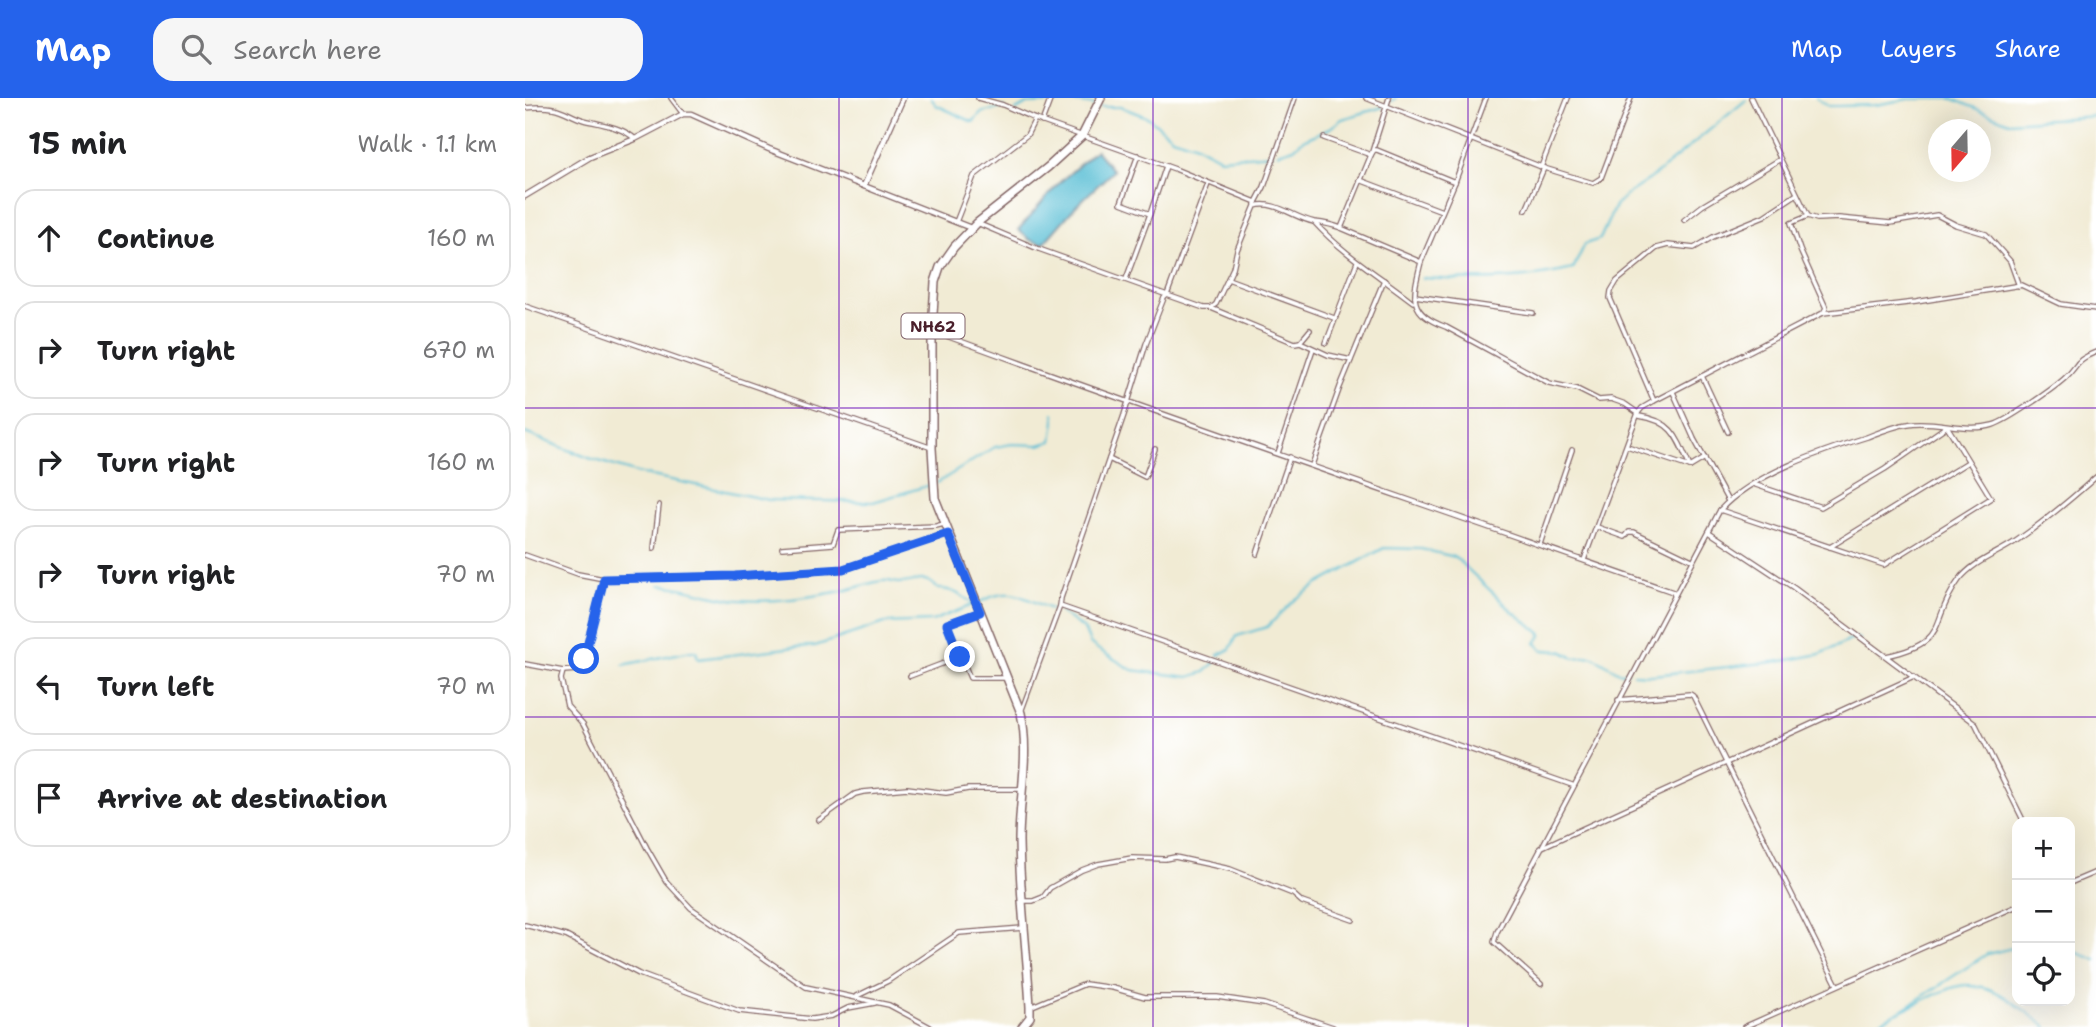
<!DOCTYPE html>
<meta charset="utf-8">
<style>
:root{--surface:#fff;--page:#f6f6f6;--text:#202124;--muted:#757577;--line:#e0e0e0;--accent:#2563eb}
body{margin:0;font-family:"Shantell Sans",sans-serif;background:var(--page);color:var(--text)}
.controls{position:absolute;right:21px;bottom:21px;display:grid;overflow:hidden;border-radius:14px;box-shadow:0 7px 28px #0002}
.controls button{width:63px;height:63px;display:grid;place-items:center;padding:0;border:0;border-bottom:2px solid var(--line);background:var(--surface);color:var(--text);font:35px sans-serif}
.compass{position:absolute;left:1403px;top:21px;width:63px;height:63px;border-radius:50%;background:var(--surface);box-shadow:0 7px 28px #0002;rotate:200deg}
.stop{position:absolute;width:21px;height:21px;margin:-16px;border:5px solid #2563eb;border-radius:50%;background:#fff}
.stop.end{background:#2563eb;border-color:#fff;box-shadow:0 2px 7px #0008}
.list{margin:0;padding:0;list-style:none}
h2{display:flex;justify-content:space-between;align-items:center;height:91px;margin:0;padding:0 28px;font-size:30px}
h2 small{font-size:23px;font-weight:400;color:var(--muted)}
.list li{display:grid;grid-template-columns:46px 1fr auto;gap:21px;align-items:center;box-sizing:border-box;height:98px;margin:0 14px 14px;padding:0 14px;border:2px solid var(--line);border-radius:21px}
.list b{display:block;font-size:26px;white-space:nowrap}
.list em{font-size:23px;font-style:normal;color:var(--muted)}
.icon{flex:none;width:38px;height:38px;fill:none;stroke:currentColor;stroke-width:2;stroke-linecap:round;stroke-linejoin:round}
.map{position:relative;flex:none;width:1571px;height:929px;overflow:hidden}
header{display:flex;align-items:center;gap:42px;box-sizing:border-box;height:98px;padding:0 35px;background:var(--accent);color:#fff}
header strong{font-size:33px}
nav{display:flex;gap:38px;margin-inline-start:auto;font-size:24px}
.search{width:490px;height:63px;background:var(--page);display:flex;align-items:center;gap:18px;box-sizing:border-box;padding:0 24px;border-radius:21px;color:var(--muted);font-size:26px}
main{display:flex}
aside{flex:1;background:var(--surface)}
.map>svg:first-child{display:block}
.water{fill:#57bdd4;stroke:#506e80;stroke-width:2}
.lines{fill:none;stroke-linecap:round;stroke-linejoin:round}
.stream{stroke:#57bdd4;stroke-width:2}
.minor-casing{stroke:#846666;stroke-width:6}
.tertiary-casing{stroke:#846666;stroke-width:7}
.primary-casing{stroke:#846666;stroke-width:10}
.minor{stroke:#fff;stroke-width:3.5}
.tertiary{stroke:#fff;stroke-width:4.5}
.primary{stroke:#fff;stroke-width:7}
.route{stroke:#2563eb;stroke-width:9}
.grid{fill:none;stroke:#7b2cbf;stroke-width:2;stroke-opacity:0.55}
.labels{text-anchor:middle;stroke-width:6;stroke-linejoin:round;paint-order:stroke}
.shield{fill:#fff;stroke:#80626b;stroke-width:2}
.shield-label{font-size:16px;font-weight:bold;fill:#4a1f2b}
</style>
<header>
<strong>Map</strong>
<div class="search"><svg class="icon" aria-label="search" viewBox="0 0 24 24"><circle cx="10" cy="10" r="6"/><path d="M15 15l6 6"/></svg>Search here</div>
<nav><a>Map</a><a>Layers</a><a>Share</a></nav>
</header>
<main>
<aside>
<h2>15 min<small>Walk · 1.1 km</small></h2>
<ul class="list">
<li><svg class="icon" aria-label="ahead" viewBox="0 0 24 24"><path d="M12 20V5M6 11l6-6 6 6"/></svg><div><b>Continue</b></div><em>160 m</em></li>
<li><svg class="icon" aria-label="right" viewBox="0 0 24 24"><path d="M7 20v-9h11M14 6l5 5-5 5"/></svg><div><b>Turn right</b></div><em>670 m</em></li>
<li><svg class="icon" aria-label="right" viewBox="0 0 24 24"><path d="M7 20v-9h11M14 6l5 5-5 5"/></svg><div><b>Turn right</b></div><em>160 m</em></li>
<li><svg class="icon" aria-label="right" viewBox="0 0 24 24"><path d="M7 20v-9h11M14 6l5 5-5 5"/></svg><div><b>Turn right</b></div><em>70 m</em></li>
<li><svg class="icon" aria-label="left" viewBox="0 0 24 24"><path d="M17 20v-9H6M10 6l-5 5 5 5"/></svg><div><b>Turn left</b></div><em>70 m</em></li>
<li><svg class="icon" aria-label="arrive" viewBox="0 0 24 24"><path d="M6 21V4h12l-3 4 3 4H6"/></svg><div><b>Arrive at destination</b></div></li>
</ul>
</aside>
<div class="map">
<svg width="1571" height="929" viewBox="0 0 1571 929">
<rect width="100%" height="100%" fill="#fff"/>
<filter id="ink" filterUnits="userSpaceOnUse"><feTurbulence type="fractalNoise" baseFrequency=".0143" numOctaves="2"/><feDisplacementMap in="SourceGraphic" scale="14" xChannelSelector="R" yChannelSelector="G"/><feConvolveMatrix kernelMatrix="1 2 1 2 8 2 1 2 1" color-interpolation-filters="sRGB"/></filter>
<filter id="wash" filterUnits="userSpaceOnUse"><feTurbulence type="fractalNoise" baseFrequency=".00686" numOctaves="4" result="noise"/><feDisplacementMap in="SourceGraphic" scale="28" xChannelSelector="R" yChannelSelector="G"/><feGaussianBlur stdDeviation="1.57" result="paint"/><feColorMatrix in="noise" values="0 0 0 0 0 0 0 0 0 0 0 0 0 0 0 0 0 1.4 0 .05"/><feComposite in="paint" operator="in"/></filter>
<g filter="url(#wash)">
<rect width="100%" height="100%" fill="#f1ebd4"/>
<polygon class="water" points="571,52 588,73 551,108 518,146 505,142 493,132 534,85"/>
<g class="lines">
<g class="stream">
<polyline points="406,0 411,7 448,24 456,15 479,9"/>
<polyline points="1291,0 1303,8 1312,8 1350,7 1383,1 1428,1 1484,24 1571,18"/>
<polyline points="866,3 871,0"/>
<polyline points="576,9 596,9 624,20 647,39 669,46 695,60 748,56"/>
<polyline points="491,12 502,6 549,4 570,7"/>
<polyline points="753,55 769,50 778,42 805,30 817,21 858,9"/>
<path d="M898,180C948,183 1000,183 1048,171L1060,146L1075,141L1090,108L1101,97L1125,81L1221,2"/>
<polyline points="0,335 64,360 112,375 244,402 348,404 405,387"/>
<polyline points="412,385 470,349 487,346 514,347 527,343 530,323 529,315"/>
<path d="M135,487C162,489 187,500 214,502C251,505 286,499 322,492C335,489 346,484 358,483C364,482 369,485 374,485C393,485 399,475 413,491C425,490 439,498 448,506"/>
<path d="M455,504C490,486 499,502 529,512"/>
<polyline points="535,514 559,531 565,545 571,550 607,572 664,579 680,574 690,564"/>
<polyline points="693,557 705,551 712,538 742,529 771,501 793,486 859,450 896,451 930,459 986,512 1017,536 1011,545 1017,552 1036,553 1050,560 1067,558 1096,575 1103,574"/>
<polyline points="98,567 166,553 171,553 173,561 270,549 290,548 360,525 407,523 450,506"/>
<polyline points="1109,576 1128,577 1258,563 1295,556 1330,540 1335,541"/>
<polyline points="1545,852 1571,862"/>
<polyline points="1377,912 1462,856 1492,849"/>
<path d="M1371,915C1390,907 1410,895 1430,889C1464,878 1497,912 1522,929"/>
<polyline points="1345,929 1369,916"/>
</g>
</g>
</g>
<g filter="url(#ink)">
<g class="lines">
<g class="minor-casing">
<g id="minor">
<polyline points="146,0 158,16"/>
<polyline points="453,0 478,7 510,21 650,71 731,104"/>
<polyline points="841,0 1019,70 1068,85 1076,80 1106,0"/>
<polyline points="1226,0 1283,118"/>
<path d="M0,10C9,9 19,8 28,10C39,12 48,19 59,22C75,26 98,29 110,41"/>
<polyline points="517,24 526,0"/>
<polyline points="799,40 846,57 849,52 852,52 930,84"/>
<polyline points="1016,69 1043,0"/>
<polyline points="835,82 917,113"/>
<polyline points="730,106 739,89 770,0"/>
<polyline points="1001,112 1019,70"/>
<polyline points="625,116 641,68"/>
<polyline points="1159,122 1177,108 1254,62"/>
<polyline points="431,124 449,78 502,37 510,21"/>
<polyline points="452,125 511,150 642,197 683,86"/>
<path d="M790,125C818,156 855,178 888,204"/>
<path d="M816,130L896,164C887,200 883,215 921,229L1024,285L1052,291L1074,302L1086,301L1100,306L1113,315L1117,310L1129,303L1298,215L1391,204L1496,187L1536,206L1571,211"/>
<polyline points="896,164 930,84 961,0"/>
<polyline points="601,181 625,116 596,105 613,57"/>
<polyline points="703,181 809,220"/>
<polyline points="890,198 1008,215"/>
<polyline points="0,208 407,350"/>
<polyline points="686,210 770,245 775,244 785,232"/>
<polyline points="1298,215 1301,210 1275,152 1266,125 1283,118 1292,121 1314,120 1365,125 1412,117 1431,127 1461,136 1485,163 1494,188"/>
<path d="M408,233C653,324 902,407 1148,494L1149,497"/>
<polyline points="775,244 803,257 826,262"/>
<polyline points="801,245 832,164"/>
<polyline points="1177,278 1203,334"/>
<polyline points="1148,294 1169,341 1203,403"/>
<polyline points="1129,303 1085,200 1086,193 1092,183 1132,150 1143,147 1169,150 1188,139 1239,118 1272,96"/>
<path d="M1114,318C1148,323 1152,339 1165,369"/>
<polyline points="1102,348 1165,369 1180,360"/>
<polyline points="753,355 788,251"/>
<polyline points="584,361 620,379 630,351"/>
<polyline points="787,367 815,289 859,182"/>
<polyline points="1195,412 1359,467 1466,400 1422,328 1360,371 1296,409 1228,386"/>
<polyline points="1072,429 1100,439 1104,434 1109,434 1167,462"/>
<polyline points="1184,434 1269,490 1450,625 1499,724"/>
<polyline points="1015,446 1047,352"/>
<polyline points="1305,449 1443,364"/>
<polyline points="129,450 134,407"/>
<polyline points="257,450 308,446 313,432 411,428 419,426"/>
<polyline points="732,456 765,359"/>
<polyline points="0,457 53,476 79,481 210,478 318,471 423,436"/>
<polyline points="1059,462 1113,315"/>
<polyline points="535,508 1047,687"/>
<polyline points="455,514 422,526 445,580 481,580"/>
<path d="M1361,558C1427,544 1403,524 1434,482C1449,463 1472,456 1491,443C1519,424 1546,401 1571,379"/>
<polyline points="0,566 38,573 36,581 42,608 58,626 122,750 141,783 166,810 281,889 364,907 405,929"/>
<polyline points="38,573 53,572 56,569 79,482"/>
<polyline points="385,578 435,559"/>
<polyline points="1093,602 1165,596 1168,598 1312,887"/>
<path d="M496,614L535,508L536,500L599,317L621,246L639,200L642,197L679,210H686L691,206L708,170L712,152L730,108C750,102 769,120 789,124C798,125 806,126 816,130L846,57L864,0"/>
<polyline points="294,722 330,696 338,694 382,690 421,695 443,691 497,691"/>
<polyline points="1015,750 1389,579"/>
<polyline points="1545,785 1571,774"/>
<polyline points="497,803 508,803 518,799 525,790 557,772 573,766 607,760 640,761 650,759 705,771 768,796 777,804 828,822"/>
<polyline points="0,827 41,838 114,876 214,913 287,921 307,918 323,910 350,905"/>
<path d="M1016,886L969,844L972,834L1195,412C1228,376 1297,353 1342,339C1355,334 1369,328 1383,326C1410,321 1441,335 1468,327C1482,323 1528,291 1540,280C1554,267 1549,263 1571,254"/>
<polyline points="332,898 363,883 434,835 498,830"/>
<polyline points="505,909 560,886 588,890 620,899 692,899 739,906 808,929"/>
<polyline points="1219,929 1492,808"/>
</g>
</g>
<g class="tertiary-casing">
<g id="tertiary">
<polyline points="339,88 446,130"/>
<polyline points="0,98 65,59 110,41 158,16 166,16 244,51 339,88 378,0"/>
</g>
</g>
<g class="primary-casing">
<path id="primary" d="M497,929L505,919V909C502,854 495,799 494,743C494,701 505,657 496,615L410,400L407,350V232L410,184L415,169L429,149L452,125L523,69L557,38L576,0"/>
</g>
<use href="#minor" class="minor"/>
<use href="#tertiary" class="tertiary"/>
<use href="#primary" class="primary"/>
</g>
</g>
<g class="lines" filter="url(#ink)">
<polyline class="route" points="59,561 79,481 210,478 318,471 423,436 455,514 422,526 435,559"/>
</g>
<path class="grid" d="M314,0V929M628,0V929M943,0V929M1257,0V929M0,310H1571M0,619H1571"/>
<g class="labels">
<rect class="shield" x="376.5" y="215.5" width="63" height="25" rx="5"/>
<g class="shield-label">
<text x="408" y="234">NH62</text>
</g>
</g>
</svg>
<div class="controls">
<button>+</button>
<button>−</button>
<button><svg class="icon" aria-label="locate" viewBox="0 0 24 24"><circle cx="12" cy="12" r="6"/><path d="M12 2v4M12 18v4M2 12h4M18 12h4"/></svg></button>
</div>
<svg class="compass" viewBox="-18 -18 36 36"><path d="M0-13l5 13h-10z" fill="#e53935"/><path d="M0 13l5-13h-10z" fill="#757577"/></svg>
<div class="stop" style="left:59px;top:561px"></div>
<div class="stop end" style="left:435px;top:559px"></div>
</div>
</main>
